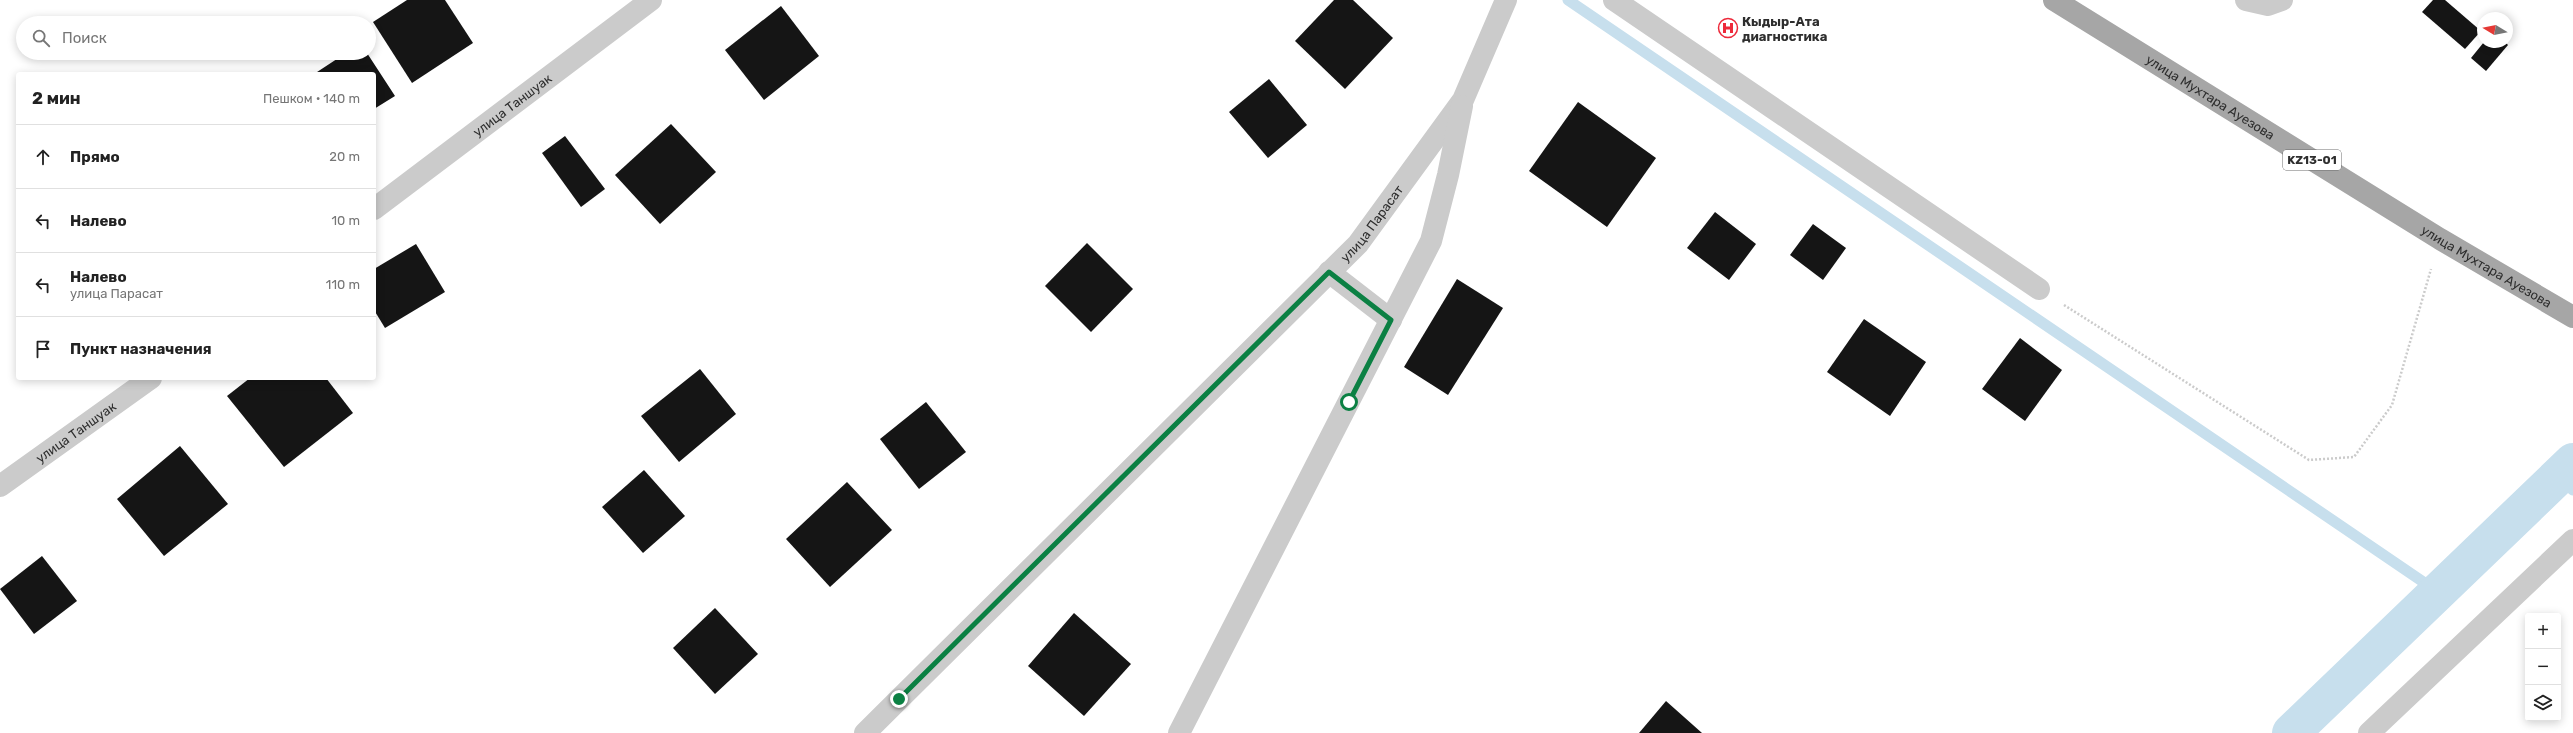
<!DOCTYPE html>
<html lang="ru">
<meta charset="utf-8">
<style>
:root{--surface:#fff;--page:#f6f6f6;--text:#222;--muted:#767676;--line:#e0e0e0}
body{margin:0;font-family:Rubik,sans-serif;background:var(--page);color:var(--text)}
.controls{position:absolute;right:12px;bottom:12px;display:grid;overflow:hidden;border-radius:4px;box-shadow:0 2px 10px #0003}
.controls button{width:36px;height:36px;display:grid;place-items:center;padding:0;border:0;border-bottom:1px solid var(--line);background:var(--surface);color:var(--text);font:20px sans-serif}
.compass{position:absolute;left:2477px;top:12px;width:36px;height:36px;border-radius:50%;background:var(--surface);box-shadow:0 2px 10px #0003;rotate:280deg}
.stop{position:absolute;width:12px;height:12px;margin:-9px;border:3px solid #0b8043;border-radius:50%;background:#fff}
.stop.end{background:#0b8043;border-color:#fff;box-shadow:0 1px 4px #0008}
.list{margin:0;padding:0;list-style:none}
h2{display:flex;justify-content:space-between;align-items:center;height:52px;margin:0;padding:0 16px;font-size:17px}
h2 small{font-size:13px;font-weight:400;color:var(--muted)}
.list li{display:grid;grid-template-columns:26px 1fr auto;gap:12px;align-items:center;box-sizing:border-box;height:64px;padding:0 16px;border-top:1px solid var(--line)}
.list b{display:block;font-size:15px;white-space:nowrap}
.list p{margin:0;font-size:13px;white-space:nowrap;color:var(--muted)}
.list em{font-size:13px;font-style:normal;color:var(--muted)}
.icon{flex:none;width:22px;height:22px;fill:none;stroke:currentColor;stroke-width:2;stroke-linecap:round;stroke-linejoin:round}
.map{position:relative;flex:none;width:2573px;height:733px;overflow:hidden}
.search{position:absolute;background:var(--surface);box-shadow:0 2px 10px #0003;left:16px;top:16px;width:360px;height:44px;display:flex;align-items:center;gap:10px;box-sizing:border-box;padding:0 14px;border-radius:22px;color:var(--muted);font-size:15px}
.panel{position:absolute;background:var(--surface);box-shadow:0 2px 10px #0003;left:16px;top:72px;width:360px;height:308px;border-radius:4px}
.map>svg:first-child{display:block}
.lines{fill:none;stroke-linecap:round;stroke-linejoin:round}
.stream{stroke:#c7dfed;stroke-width:11}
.canal{stroke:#c7dfed;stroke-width:38}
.building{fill:#151515}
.path{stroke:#cbcbcb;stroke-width:2.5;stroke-dasharray:2 2;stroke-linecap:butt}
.minor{stroke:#cbcbcb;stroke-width:22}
.major{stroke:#a6a6a6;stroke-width:22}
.route{stroke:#0b8043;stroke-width:5}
.labels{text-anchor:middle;stroke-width:4;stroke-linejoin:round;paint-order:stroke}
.shield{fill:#fff;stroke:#6d6d6d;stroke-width:1}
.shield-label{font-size:12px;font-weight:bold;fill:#2e2e2e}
.poi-label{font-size:13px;font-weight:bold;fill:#2e2e2e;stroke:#fff;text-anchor:start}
.street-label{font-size:13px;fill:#2e2e2e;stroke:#fff}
</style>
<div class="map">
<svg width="2573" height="733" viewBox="0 0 2573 733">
<rect width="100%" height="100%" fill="#fff"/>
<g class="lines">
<g class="stream">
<polyline points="1568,0 2438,592"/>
<polyline points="2558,477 2573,490"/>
</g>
<polyline class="canal" points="2291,733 2573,462"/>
</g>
<g class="building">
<polygon points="407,0 445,0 473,43 412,83 373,22"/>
<polygon points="1334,0 1353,0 1393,38 1345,89 1295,41"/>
<polygon points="2433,0 2445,0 2481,31 2465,49 2422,12"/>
<polygon points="781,6 819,56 764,100 725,50"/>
<polygon points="2484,42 2505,42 2508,45 2486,71 2471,58"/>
<polygon points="346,53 367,53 395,96 374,109 374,74 314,74"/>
<polygon points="1269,79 1307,125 1268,158 1229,112"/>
<polygon points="1578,102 1656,158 1607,227 1529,171"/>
<polygon points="671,124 716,172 660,224 615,175"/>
<polygon points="565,136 605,189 581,207 542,153"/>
<polygon points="1715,212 1756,244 1729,280 1687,248"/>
<polygon points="1813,224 1846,248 1823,280 1790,255"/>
<polygon points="1087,243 1133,289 1091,332 1045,286"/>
<polygon points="416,244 445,292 385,328 374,310 374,269"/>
<polygon points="1457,279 1503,308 1448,395 1404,367"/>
<polygon points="1864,319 1926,362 1890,416 1827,372"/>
<polygon points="2020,338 2062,370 2025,421 1982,389"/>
<polygon points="700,369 736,414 679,462 641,416"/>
<polygon points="250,378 326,378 353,413 284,467 227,396"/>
<polygon points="926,402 966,452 919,489 880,439"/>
<polygon points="180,446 228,504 164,556 117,499"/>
<polygon points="644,470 685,516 643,553 602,507"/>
<polygon points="847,482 892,530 830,587 786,539"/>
<polygon points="42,556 77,601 34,634 0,589"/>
<polygon points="715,608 758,654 715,694 673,648"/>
<polygon points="1074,613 1131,664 1084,716 1028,666"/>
<polygon points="1666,701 1702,733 1639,733"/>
</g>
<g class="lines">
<polyline class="path" points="2064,305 2309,460 2354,457 2392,405 2431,269"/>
<g class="minor">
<polyline points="1614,0 2039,289"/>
<polyline points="2246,0 2268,5 2282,0"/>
<path id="s1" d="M374,209L651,0"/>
<polyline points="1329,272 1391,320"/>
<path id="s2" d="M0,486L151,378"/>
<path id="s3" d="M865,733L1358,244L1463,100L1506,0"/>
<polyline points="1179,733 1431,241 1448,175 1462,106"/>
<polyline points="2369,733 2573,540"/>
</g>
<path class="major" id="s4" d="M2054,0L2440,239L2573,317"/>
</g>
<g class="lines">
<polyline class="route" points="899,699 1329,272 1391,320 1349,402"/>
</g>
<defs>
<g id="hospital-ring" transform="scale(1)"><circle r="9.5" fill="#fff" stroke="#ed293a" stroke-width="1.5"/><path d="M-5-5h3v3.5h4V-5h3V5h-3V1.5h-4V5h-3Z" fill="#ed293a"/></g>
</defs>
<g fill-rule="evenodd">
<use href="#hospital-ring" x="1728" y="28"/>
</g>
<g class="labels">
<rect class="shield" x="2283" y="150" width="58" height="20" rx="3"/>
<g class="shield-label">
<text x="2312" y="164">KZ13-01</text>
</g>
<g class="poi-label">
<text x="1742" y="26">Кыдыр-Ата<tspan x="1742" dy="15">диагностика</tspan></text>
</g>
<g class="street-label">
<text dy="5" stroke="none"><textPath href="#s4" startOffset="184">улица Мухтара Ауезова</textPath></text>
<text dy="5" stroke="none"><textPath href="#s1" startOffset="173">улица Таншуак</textPath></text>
<text dy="5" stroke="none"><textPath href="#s3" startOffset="719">улица Парасат</textPath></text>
<text dy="5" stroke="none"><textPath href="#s4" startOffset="508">улица Мухтара Ауезова</textPath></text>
<text dy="5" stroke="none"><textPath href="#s2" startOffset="93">улица Таншуак</textPath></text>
</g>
</g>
</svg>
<div class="controls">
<button>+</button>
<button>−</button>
<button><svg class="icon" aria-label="layers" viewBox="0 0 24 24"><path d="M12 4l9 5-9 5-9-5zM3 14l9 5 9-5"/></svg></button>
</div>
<svg class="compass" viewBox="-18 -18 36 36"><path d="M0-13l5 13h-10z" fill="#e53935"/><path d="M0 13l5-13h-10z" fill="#767676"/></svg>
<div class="stop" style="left:1349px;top:402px"></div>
<div class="stop end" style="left:899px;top:699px"></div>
<div class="search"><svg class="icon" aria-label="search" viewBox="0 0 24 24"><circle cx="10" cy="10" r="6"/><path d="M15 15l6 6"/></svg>Поиск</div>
<section class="panel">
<h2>2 мин<small>Пешком · 140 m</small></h2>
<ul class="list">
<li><svg class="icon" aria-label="ahead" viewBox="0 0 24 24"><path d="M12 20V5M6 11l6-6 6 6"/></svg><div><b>Прямо</b></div><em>20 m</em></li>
<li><svg class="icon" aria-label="left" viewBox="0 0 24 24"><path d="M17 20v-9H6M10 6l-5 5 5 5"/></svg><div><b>Налево</b></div><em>10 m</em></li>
<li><svg class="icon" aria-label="left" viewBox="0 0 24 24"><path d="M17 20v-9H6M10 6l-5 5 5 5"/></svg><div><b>Налево</b><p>улица Парасат</p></div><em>110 m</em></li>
<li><svg class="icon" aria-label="arrive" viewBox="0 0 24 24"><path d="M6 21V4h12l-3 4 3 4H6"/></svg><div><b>Пункт назначения</b></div></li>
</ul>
</section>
</div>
